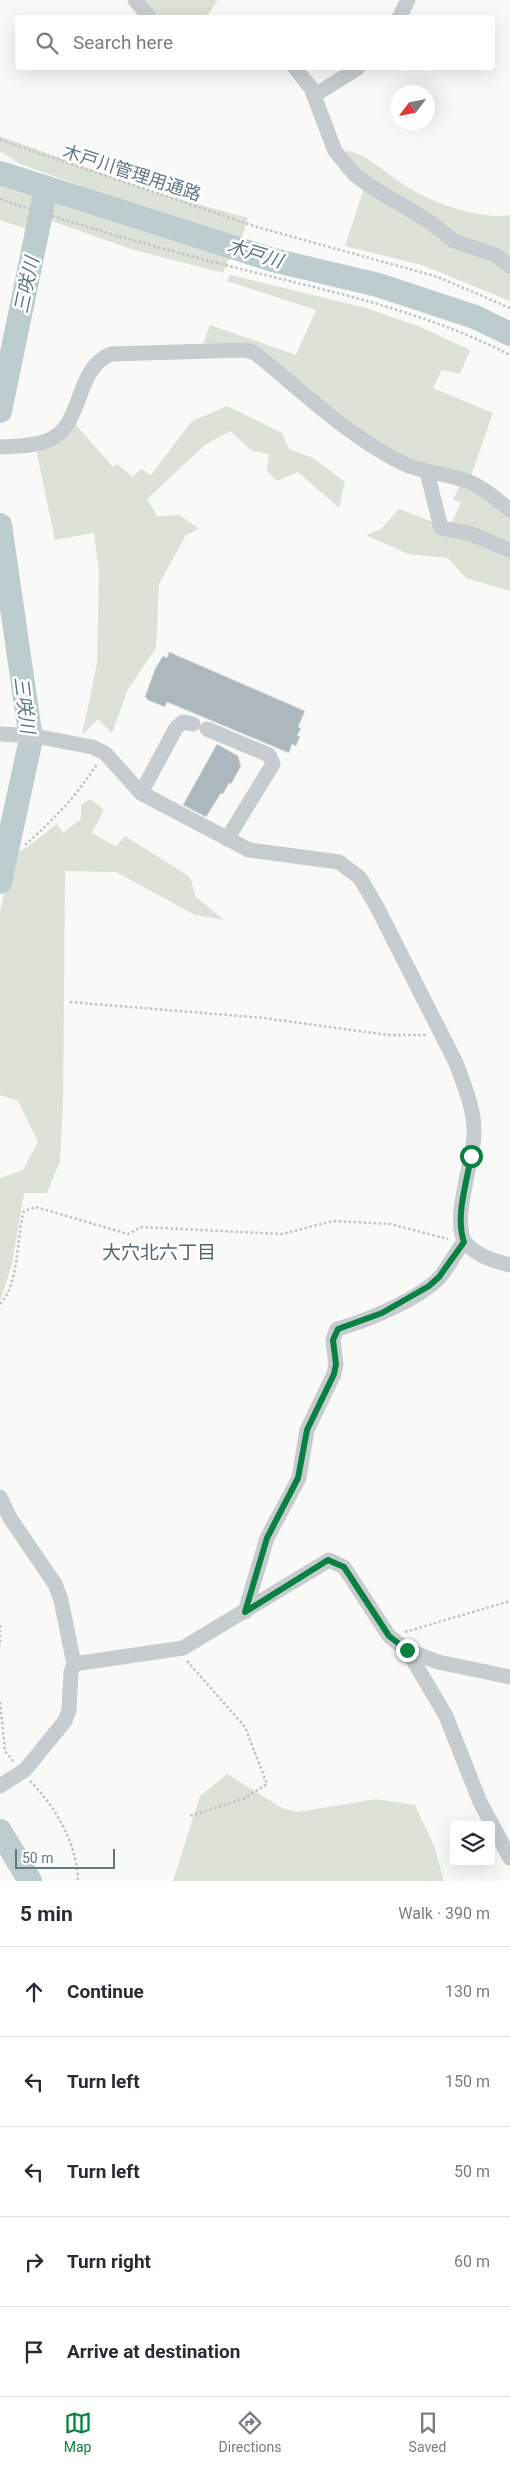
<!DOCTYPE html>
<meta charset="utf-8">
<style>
:root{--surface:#fff;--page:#f2f2f3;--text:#2b2b33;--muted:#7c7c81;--line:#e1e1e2;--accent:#0b8043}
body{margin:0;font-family:Roboto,"Noto Sans JP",sans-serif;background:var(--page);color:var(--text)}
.controls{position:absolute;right:15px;bottom:15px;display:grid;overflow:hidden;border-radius:5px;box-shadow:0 5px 20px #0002}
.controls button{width:45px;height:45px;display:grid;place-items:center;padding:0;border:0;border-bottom:1px solid var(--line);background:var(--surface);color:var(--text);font:25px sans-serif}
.compass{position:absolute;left:390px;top:85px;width:45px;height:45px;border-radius:50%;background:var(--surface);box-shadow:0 5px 20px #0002;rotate:238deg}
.scale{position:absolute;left:15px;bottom:12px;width:100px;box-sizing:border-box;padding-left:5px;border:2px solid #617885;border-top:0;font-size:14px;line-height:18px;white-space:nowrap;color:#617885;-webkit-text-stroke:4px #fff;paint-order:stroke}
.stop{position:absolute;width:15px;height:15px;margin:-11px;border:4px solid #0b8043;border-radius:50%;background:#fff}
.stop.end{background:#0b8043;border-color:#fff;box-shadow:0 1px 5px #0008}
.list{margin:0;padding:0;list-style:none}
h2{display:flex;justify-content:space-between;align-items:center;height:65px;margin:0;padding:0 20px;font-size:21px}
h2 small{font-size:16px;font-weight:400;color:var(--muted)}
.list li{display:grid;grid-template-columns:32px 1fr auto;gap:15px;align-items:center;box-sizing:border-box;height:90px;padding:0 20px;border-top:1px solid var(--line)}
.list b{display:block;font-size:19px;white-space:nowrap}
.list em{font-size:16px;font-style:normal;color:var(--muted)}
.icon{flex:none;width:28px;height:28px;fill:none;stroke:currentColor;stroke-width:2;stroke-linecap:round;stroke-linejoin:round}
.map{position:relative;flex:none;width:510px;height:1881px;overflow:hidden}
.search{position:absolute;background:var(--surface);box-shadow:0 5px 20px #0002;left:15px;right:15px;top:15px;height:55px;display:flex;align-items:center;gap:12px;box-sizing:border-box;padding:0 18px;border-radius:5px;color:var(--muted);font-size:19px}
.sheet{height:515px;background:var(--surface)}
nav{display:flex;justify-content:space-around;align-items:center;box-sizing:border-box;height:70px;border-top:1px solid var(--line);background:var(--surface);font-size:14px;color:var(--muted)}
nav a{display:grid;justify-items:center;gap:2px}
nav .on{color:var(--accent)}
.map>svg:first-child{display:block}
.green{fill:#dce2d7}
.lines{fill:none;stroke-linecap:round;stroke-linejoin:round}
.river{stroke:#bdcccf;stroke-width:24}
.building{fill:#acb8bd;stroke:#dbdbd9}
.path{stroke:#c0c4c5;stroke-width:2.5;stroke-dasharray:2.5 2.5;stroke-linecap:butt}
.minor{stroke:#c6cccf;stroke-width:15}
.route{stroke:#0b8043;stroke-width:6}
.labels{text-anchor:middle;stroke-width:5;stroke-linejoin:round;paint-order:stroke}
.street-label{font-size:18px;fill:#617885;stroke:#fff}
.water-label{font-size:19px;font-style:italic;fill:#5c787e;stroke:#fff}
.neighbourhood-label{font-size:19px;fill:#54656f;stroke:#fff}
</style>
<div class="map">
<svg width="510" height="1881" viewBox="0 0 510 1881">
<rect width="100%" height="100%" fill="#f9f9f7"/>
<g class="green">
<polygon points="138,0 218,0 205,18 152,17"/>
<polygon points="0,136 151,191 248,218 240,243 20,164 0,151"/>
<path d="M342,152C345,152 350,151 353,152C365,154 398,182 411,189C435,204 482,220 510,215V259L474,245L372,182Z"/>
<polygon points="0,167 14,177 44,184 33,231 0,220"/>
<polygon points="364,188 505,267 510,273 510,301 422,265 345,246"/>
<polygon points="53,189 232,251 223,273 131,249 46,219"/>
<polygon points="230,275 366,308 418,326 470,350 460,374 442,370 433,388 493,413 471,476 403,457 368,435 258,350 203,344 210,325 296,355 316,310 227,281"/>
<polygon points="227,406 282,433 289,449 313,458 345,482 339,508 298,472 277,481 267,471 269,454 252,451 230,431 205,445 147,499 157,516 180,515 199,529 186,535 159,584 156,648 128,689 112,733 98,719 82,735 97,663 99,572 94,533 55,540 36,449 61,441 76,425 113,467 117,464 133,477 141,469 151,475 192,421"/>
<polygon points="460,484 510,514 510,547 450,526 461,503 453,500"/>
<polygon points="399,509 470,536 510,555 510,591 466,578 448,558 408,554 366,535 381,529"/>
<polygon points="88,800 92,800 104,810 92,833 116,847 125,836 190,877 196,897 224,920 195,915 116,872 65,871 63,1106 60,1161 47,1193 24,1193 12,1264 0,1301 0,1178 23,1170 38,1142 18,1101 0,1095 0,912 13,854 27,847 57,824 63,833 81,819 81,805"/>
<polygon points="227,1774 282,1808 297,1812 376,1799 415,1805 434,1846 444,1881 173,1881 200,1796"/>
</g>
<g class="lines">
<g class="river">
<polyline points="0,173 273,260 378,285 475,317 510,334"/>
<polyline points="0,411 46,189"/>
<polyline points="0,525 31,739 0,882"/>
<polyline points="0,1831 30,1881"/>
</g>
</g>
<g class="building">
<polygon points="169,652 305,711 298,727 301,728 297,736 300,736 296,746 292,744 289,753 167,702 165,707 148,700 145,697 155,669 163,656 167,658"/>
<polygon points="217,744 238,756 241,766 231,784 229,783 223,794 221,793 206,817 183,805"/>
</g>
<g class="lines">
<g class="path">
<polyline points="0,140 257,227 438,277 510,308"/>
<path d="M0,199C76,225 155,247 233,267C328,291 422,310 510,355"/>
<path d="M25,845C54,819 76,797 97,764"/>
<polyline points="70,1002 264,1018 388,1035 427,1035"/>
<path d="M0,1304C20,1282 16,1238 24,1211L36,1207L128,1234L141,1227L282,1234L333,1221L390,1224L448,1239"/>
<polyline points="0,1625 0,1646"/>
<polyline points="405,1632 510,1601"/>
<polyline points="187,1661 245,1727 267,1784 245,1798 190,1816"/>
<polyline points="0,1702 5,1751 14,1762"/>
<path d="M30,1781C56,1807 77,1844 78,1881"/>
</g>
<g class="minor">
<polyline points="135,0 150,18"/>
<polyline points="399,18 408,0"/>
<polyline points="295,68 311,88 335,151 355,175 370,186 427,220 454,241 496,255 510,266"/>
<polyline points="315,95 358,68"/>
<path d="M0,447C16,446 31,447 46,441C85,428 73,369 111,354L245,350L255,353C302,391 348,436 402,463C425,474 450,473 472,483C486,489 498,501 510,510"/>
<polyline points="427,472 441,528 469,533 510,550"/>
<polyline points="207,729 269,755 273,764 227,839"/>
<path d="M0,734L35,736L92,747L105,753L141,793L249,850L339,862L360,878L377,907L456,1063C464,1085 475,1110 474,1134C474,1159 450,1224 466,1243C477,1256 494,1261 510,1265"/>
<polyline points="141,793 176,728 183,722 193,724"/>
<polyline points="0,1497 10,1518 55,1584 61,1600 74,1664"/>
<path d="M245,1612L267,1538L299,1478L307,1430L334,1374L336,1364L333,1340L337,1329C367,1321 419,1299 440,1277C449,1266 455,1253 464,1242"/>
<polyline points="407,1650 446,1716 480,1802 510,1858"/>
<polyline points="0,1786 25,1770 65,1721 69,1710 71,1672 74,1664 183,1648 329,1560 344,1567 389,1636 407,1650 438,1662 510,1677"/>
</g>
</g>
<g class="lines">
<path class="route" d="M407,1650L389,1636L344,1567L328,1560L245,1612L267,1538L298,1478L307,1430L334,1374L336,1364L333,1340L338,1329L382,1313L429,1286L439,1277L464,1242C455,1216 467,1183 471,1156"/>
</g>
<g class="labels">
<g class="street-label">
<text transform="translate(132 173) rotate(18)" y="6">木戸川管理用通路</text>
</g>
<g class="water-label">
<text transform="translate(255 253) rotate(17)" y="7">木戸川</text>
<text transform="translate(26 285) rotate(-78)" y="7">三咲川</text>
<text transform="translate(25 705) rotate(83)" y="7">三咲川</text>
</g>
<g class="neighbourhood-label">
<text x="159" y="1259">大穴北六丁目</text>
</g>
</g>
</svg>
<div class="controls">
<button><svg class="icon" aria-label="layers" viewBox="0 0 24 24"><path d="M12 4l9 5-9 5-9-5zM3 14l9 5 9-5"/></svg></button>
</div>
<svg class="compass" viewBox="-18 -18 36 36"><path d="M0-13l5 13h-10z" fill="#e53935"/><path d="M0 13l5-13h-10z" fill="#7c7c81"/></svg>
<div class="scale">50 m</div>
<div class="stop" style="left:471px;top:1156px"></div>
<div class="stop end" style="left:407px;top:1650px"></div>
<div class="search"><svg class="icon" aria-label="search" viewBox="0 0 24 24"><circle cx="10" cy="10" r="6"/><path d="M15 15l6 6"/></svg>Search here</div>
</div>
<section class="sheet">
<h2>5 min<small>Walk · 390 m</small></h2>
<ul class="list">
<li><svg class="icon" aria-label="ahead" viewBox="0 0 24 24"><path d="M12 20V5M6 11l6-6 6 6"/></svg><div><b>Continue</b></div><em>130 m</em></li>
<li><svg class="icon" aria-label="left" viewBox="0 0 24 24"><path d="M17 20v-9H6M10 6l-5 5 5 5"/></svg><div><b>Turn left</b></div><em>150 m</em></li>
<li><svg class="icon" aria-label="left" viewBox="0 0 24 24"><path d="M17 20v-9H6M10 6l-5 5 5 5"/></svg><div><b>Turn left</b></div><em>50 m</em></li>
<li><svg class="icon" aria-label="right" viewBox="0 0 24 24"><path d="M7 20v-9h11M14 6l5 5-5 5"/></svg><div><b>Turn right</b></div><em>60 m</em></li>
<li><svg class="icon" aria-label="arrive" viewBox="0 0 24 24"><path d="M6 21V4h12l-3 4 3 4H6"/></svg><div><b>Arrive at destination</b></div></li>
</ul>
</section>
<nav>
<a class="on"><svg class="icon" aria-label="map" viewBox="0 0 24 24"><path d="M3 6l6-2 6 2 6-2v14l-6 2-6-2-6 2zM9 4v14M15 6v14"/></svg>Map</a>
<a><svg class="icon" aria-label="directions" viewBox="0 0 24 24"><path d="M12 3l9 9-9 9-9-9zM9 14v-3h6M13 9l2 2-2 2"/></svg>Directions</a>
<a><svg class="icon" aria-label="saved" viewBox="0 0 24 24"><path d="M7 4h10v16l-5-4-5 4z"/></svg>Saved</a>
</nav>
